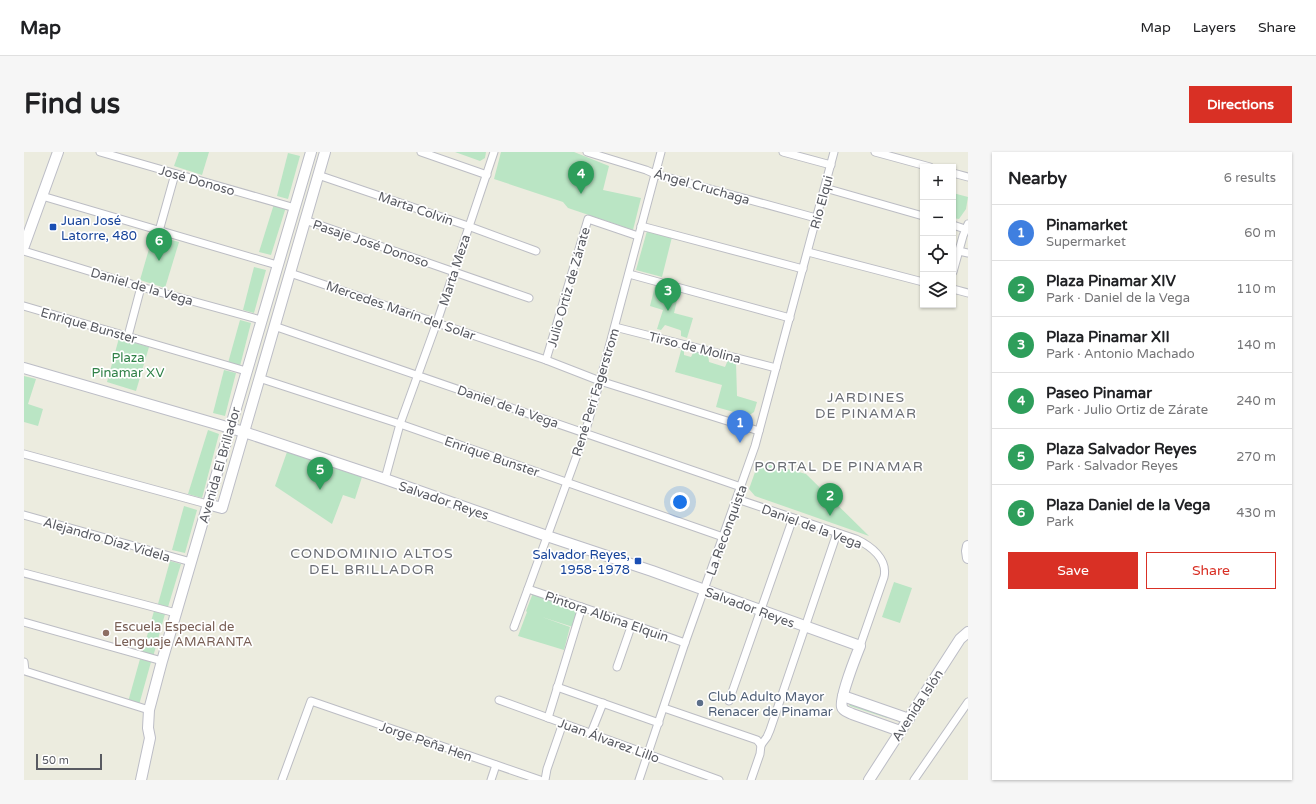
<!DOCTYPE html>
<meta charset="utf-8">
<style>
:root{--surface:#fff;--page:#f6f6f6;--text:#202124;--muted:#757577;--line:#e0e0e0;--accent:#d93025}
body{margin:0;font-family:"Varela Round",sans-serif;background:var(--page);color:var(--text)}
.controls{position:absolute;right:12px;top:12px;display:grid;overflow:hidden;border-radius:0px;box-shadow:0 1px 3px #0004}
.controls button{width:36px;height:36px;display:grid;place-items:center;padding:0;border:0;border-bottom:1px solid var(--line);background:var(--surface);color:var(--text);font:20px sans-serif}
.scale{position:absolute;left:12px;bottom:10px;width:66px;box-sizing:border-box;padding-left:4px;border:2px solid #585a61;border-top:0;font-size:11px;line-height:14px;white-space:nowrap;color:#585a61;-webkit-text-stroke:3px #fff;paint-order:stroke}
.you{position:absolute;left:656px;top:350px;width:14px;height:14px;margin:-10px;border:3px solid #fff;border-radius:50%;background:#1a73e8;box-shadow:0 0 0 6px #1a73e833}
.badge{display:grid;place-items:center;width:26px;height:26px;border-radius:50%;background:var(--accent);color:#fff;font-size:13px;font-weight:700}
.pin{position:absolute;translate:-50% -33px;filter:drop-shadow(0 1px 2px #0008)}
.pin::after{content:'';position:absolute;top:21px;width:14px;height:12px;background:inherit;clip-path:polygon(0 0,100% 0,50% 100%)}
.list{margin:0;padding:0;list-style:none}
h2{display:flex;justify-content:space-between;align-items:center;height:52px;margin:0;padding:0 16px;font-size:17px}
h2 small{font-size:13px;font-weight:400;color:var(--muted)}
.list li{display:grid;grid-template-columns:26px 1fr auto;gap:12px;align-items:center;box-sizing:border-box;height:56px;padding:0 16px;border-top:1px solid var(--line)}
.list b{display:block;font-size:15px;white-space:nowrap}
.list p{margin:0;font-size:13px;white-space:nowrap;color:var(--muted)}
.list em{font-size:13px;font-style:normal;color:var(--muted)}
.actions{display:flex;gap:8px;padding:12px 16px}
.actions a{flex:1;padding:9px 0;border:1px solid var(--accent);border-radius:0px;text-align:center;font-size:14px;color:var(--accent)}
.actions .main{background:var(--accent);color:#fff}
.icon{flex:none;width:22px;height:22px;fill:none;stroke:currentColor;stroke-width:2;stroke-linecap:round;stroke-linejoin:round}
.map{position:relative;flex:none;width:944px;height:628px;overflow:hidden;border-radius:0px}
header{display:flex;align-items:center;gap:24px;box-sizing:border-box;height:56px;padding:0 20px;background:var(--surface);border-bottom:1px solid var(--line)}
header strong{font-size:19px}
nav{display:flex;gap:22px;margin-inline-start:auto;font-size:14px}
.intro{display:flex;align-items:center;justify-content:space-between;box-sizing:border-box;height:96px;padding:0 24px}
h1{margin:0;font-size:28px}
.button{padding:10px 18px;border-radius:0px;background:var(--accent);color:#fff;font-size:14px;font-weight:700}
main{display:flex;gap:24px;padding:0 24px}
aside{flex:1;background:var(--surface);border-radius:0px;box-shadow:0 1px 3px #0004}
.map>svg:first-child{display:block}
.green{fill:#bae5c4}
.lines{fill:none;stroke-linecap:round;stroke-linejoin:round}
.street-casing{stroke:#bcbdc4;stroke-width:9}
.secondary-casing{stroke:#bcbdc6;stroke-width:12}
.street{stroke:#fff;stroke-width:7}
.secondary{stroke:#fff;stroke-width:10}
.transit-dot{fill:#1a4fb4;stroke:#fff;stroke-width:1.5}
.education-dot{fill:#8d6e63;stroke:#fff;stroke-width:1.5}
.service-dot{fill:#5c6f8a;stroke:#fff;stroke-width:1.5}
.labels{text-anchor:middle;stroke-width:3.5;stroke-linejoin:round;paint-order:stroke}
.street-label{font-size:13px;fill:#585a61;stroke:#fff}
.transit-label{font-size:13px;fill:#164399;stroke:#fff;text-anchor:start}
.park-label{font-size:13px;fill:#2f8147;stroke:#fff}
.education-label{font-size:13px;fill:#785e54;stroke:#fff;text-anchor:start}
.service-label{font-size:13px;fill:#4e5e75;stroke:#fff;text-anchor:start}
.neighbourhood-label{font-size:14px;letter-spacing:1px;fill:#696c73;stroke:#fff}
</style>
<header>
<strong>Map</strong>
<nav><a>Map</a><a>Layers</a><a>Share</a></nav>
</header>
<div class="intro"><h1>Find us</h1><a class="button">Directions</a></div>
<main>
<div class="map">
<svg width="944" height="628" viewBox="0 0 944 628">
<rect width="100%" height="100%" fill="#ececdf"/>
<g class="green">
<polygon points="155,0 185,0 178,23 150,14"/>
<polygon points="431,0 462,0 461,6 456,9"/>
<polygon points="477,0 550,0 585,14 579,38 617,46 609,78 544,56 539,50 470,27"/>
<polygon points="264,1 276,4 264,47 253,44"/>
<polygon points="929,41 944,45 942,57 935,67 929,66"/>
<polygon points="250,52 262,55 247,103 235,100"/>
<polygon points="623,79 648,85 638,125 612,118"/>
<polygon points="129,83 155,90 141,136 116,128"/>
<polygon points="230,115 242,118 230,161 219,158"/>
<polygon points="631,134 636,135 638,140 646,142 649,139 655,140 650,161 669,166 663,186 657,184 657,179 656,178 641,173 637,178 633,177 639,158 626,154"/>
<polygon points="216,168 227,171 216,214 204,211"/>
<polygon points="95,186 125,195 112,239 83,230"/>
<polygon points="658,195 660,196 660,203 667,205 670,199 684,202 685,210 701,215 704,208 712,210 713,244 733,250 730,260 724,264 692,255 698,233 651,220"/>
<polygon points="200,218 212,221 201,264 189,261"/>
<polygon points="0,224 12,227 4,252 19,257 14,274 0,270"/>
<polygon points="184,278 195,282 178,346 164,342"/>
<polygon points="263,300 338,325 331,347 319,343 308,372 251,334"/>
<polygon points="735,309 782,322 845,384 731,344 725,337"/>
<polygon points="160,354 173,358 161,401 148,398"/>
<polygon points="146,409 157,412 144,455 134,452"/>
<polygon points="870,430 888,436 876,471 858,465"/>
<polygon points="509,441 554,458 549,475 518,465 546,475 540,498 494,484 503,460 502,459"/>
<polygon points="130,459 141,462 129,505 118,502"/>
<polygon points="116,507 127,510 115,553 104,550"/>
<polygon points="826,551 865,565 863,566 826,554 825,553"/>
</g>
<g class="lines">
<g class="street-casing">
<g id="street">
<polyline points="76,0 271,56"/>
<polyline points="397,0 463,23"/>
<polyline points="563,0 622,18 631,22 792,66"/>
<polyline points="759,0 807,13"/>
<polyline points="851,0 906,15"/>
<polyline points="929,21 944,25"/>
<polyline points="294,23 444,74 512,99"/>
<polyline points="801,36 899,64"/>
<polyline points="18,44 253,113"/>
<polyline points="281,68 505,146"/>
<polyline points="929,73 941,77"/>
<polyline points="617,74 779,117"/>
<polyline points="135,79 151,22"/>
<polyline points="0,99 117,135 237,168"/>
<polyline points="935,99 944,101"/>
<polyline points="784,100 899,130"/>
<polyline points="929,120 939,84 944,72"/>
<polyline points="266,121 522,208 576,229 735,279"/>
<polyline points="605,122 766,166"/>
<polyline points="929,137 944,141"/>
<polyline points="0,154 222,219"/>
<polyline points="250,174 717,335"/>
<polyline points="591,175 752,216"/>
<polyline points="104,184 117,135"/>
<polyline points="522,208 564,67 614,84"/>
<polyline points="235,226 376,272 699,385"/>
<polyline points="0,302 183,352"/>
<polyline points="361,327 376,272 413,170 470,0"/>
<path d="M713,347L832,387C847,394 864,407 860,425L836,494"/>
<polyline points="0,363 167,410"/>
<polyline points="0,421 152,461"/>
<polyline points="504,437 608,472 661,491"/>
<polyline points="0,470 138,509"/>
<polyline points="490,475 561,281 576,229 637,0"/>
<polyline points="0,510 1,519 125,558"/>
<polyline points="593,515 608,472"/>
<polyline points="533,535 635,571"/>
<polyline points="475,548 695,628"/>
<polyline points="705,549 769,366"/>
<polyline points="640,556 733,588 737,593"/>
<polyline points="524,566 558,455"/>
<polyline points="567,581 579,551"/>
<polyline points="737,593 743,585 746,578 813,381"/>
<polyline points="258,628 287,549 516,628"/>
<polyline points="467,628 472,613"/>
<polyline points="521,628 523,617 539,571"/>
<polyline points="615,628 661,491 731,294 810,0"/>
<polyline points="727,628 736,602 737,593"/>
<polyline points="890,628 944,550"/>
</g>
</g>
<g class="secondary-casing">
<g id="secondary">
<polyline points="0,94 34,0"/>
<path d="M0,216L220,280L361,327L523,384L628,419L836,494C832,504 815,547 818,555C819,559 824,560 828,562L876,579"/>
<polyline points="183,352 198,356 301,0"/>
<polyline points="944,394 943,399 944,406"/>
<polyline points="819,544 885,567"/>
<polyline points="117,628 126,586 124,576 125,558 138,509 287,0"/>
<polyline points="845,628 936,487 944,480"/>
</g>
</g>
<use href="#street" class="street"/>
<use href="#secondary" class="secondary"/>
</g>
<g class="transit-dot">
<rect x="25" y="71" width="8" height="8" rx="2"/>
<rect x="610" y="405" width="8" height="8" rx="2"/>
</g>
<circle class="education-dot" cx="82" cy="481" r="4"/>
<circle class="service-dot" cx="676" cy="551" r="4"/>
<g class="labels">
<g class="street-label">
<text transform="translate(173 28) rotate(16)" y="5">José Donoso</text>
<text transform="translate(678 34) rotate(16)" y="5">Ángel Cruchaga</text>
<text transform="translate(797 50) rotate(-75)" y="5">Río Elqui</text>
<text transform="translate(392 56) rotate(19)" y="5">Marta Colvin</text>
<text transform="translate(347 91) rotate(19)" y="5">Pasaje José Donoso</text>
<text transform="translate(430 118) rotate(-72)" y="5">Marta Meza</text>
<text transform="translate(118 134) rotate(16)" y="5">Daniel de la Vega</text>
<text transform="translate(544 135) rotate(-74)" y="5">Julio Ortiz de Zárate</text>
<text transform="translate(377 158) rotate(19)" y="5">Mercedes Marín del Solar</text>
<text transform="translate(65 173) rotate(16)" y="5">Enrique Bunster</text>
<text transform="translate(671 195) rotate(14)" y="5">Tirso de Molina</text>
<text transform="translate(571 240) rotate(-73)" y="5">René Peri Fagerstrom</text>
<text transform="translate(484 254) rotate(19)" y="5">Daniel de la Vega</text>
<text transform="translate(468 304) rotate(19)" y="5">Enrique Bunster</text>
<text transform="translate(195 313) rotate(-74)" y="5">Avenida El Brillador</text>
<text transform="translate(420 348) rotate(19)" y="5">Salvador Reyes</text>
<text transform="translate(788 374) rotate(20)" y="5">Daniel de la Vega</text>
<text transform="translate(702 378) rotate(-70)" y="5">La Reconquista</text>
<text transform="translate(83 387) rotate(16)" y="5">Alejandro Díaz Videla</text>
<text transform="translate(726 455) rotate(20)" y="5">Salvador Reyes</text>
<text transform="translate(583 464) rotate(19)" y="5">Pintora Albina Elquin</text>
<text transform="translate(893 553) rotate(-57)" y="5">Avenida Islón</text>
<text transform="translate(585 588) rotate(20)" y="5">Juan Álvarez Lillo</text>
<text transform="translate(402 589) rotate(19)" y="5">Jorge Peña Hen</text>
</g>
<g class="transit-label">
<text x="37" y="73">Juan José<tspan x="37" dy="15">Latorre, 480</tspan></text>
<text x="606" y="407" text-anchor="end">Salvador Reyes,<tspan x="606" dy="15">1958-1978</tspan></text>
</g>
<g class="park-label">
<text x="104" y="210">Plaza<tspan x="104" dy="15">Pinamar XV</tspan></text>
</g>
<g class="education-label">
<text x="90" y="479">Escuela Especial de<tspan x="90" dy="15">Lenguaje AMARANTA</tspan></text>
</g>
<g class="service-label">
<text x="684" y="549">Club Adulto Mayor<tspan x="684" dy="15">Renacer de Pinamar</tspan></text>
</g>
<g class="neighbourhood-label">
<text x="842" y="250">JARDINES<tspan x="842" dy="16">DE PINAMAR</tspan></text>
<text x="815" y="319">PORTAL DE PINAMAR</text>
<text x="348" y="406">CONDOMINIO ALTOS<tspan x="348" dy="16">DEL BRILLADOR</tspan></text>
</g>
</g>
</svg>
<div class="controls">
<button>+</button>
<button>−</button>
<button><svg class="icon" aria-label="locate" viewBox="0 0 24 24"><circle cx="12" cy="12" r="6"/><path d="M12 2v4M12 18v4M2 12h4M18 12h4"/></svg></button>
<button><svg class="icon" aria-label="layers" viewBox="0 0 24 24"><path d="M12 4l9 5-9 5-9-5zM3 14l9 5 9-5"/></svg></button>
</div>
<div class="scale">50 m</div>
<div class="you"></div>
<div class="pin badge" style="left:716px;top:291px;background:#3f7fe0">1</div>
<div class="pin badge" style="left:806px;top:364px;background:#2e9e5b">2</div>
<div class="pin badge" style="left:644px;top:159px;background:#2e9e5b">3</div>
<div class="pin badge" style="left:557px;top:42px;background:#2e9e5b">4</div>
<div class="pin badge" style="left:296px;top:338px;background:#2e9e5b">5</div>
<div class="pin badge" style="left:135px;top:109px;background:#2e9e5b">6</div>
</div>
<aside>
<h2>Nearby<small>6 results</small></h2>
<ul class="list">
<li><span class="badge" style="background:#3f7fe0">1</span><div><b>Pinamarket</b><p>Supermarket</p></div><em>60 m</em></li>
<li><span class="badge" style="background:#2e9e5b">2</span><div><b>Plaza Pinamar XIV</b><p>Park · Daniel de la Vega</p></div><em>110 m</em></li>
<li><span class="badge" style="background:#2e9e5b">3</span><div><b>Plaza Pinamar XII</b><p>Park · Antonio Machado</p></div><em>140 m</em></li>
<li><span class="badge" style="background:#2e9e5b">4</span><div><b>Paseo Pinamar</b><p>Park · Julio Ortiz de Zárate</p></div><em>240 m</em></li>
<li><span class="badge" style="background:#2e9e5b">5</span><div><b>Plaza Salvador Reyes</b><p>Park · Salvador Reyes</p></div><em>270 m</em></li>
<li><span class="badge" style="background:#2e9e5b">6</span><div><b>Plaza Daniel de la Vega</b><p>Park</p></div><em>430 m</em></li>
</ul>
<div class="actions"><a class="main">Save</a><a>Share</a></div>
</aside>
</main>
